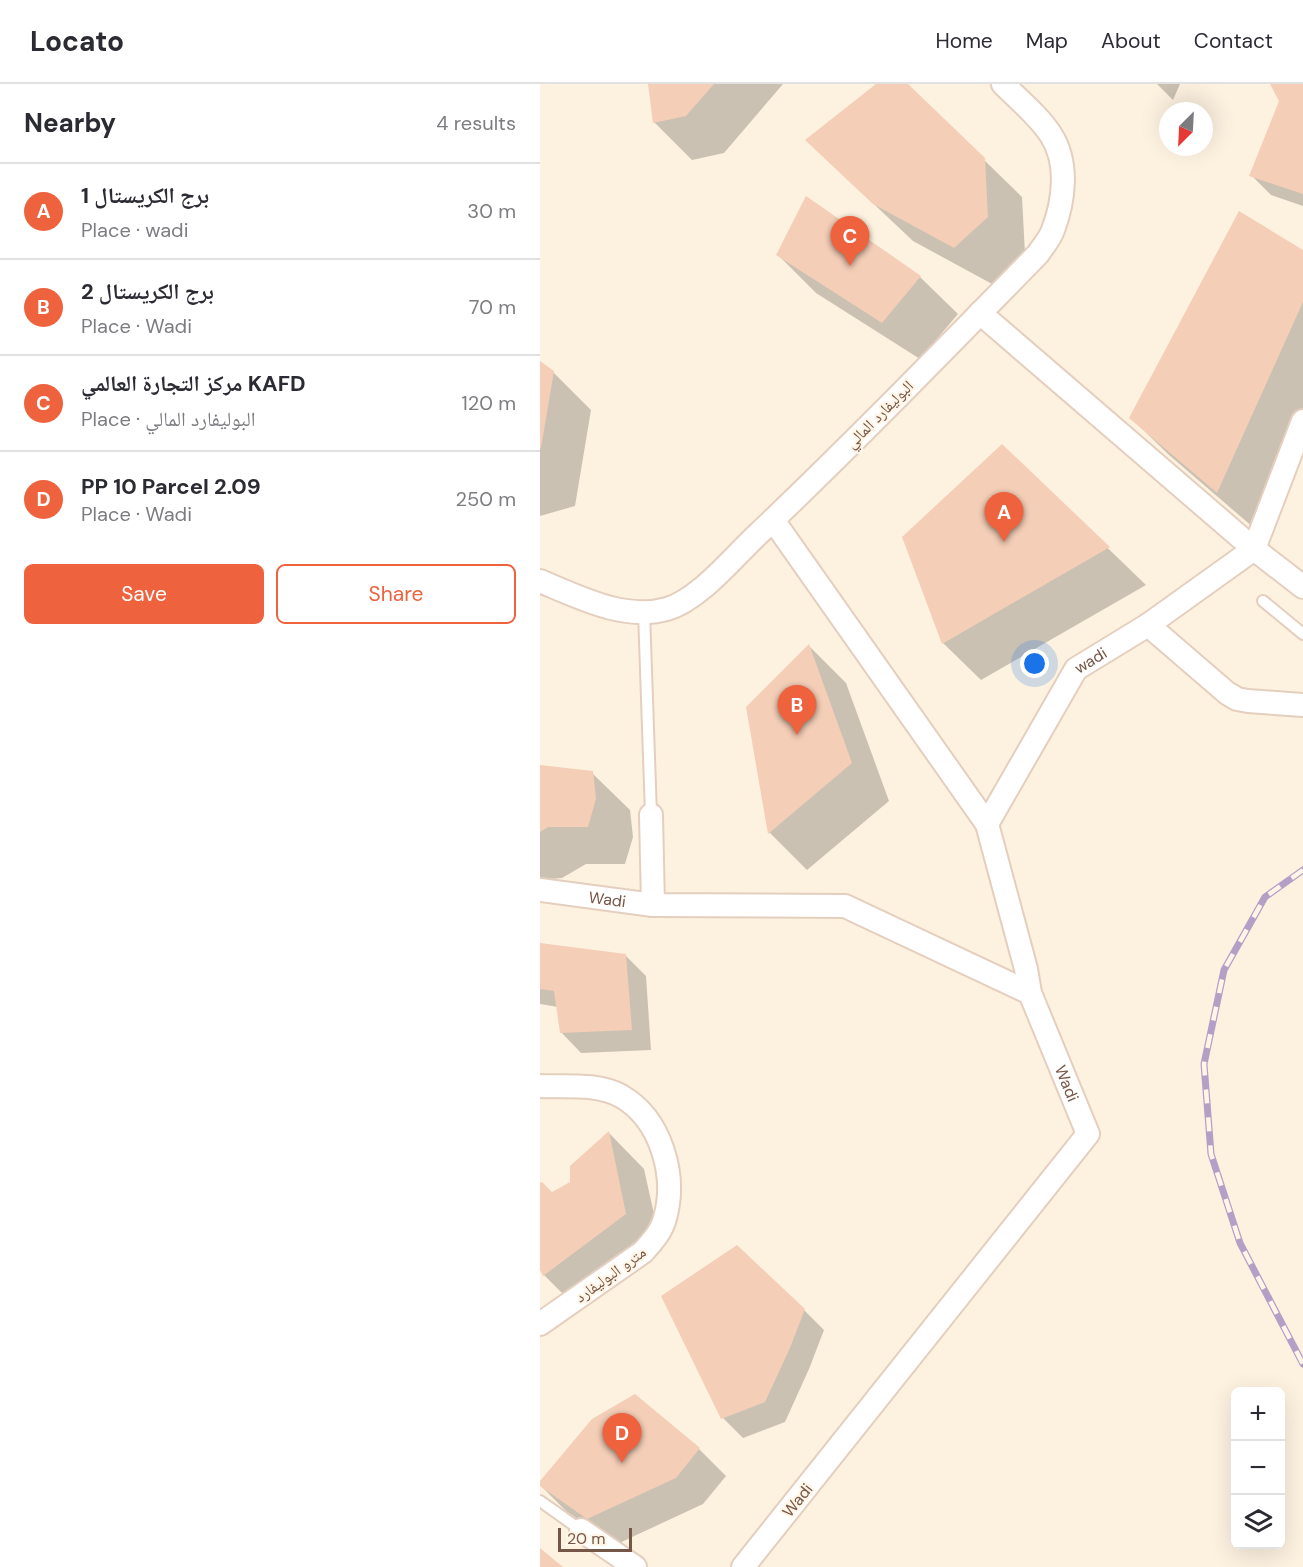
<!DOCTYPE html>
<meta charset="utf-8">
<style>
:root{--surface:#fff;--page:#f7f7f7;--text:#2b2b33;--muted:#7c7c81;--line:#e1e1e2;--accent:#ef623e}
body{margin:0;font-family:"DM Sans","Noto Naskh Arabic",sans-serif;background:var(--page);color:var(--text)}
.controls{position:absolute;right:18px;bottom:18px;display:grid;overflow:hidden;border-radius:9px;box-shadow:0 6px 24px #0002}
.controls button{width:54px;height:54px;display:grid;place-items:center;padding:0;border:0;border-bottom:2px solid var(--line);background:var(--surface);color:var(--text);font:30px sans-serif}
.compass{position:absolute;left:619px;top:18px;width:54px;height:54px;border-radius:50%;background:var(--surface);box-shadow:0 6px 24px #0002;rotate:204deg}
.scale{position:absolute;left:18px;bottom:15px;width:74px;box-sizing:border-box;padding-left:6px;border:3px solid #765646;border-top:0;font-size:16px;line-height:21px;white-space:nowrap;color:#765646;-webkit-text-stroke:4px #fff6e8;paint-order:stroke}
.you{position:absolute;left:495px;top:580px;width:21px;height:21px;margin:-15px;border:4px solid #fff;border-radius:50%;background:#1a73e8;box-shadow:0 0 0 9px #1a73e833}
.badge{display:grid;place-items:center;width:39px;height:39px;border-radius:50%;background:var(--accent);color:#fff;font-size:20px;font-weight:700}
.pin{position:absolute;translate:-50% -50px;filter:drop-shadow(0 2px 3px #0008)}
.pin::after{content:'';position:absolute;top:32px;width:21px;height:18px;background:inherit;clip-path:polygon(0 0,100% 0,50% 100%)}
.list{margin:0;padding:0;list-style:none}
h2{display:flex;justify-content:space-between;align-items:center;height:78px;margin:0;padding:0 24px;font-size:26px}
h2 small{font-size:20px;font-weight:400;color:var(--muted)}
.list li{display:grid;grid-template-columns:39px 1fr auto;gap:18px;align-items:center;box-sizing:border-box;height:96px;padding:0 24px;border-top:2px solid var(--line)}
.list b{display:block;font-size:22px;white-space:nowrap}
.list p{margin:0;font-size:20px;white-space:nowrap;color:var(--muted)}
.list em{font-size:20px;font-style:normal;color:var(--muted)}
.actions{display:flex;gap:12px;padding:18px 24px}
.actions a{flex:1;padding:14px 0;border:2px solid var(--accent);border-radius:9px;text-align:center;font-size:21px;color:var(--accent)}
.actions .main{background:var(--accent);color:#fff}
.icon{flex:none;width:33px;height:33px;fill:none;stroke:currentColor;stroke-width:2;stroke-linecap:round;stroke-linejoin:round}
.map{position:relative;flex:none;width:763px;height:1483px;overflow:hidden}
header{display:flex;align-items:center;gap:36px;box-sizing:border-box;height:84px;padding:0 30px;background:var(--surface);border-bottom:2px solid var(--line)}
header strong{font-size:28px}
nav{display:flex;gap:33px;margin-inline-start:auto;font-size:21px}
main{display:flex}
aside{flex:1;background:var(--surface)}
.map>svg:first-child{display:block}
.shadow{fill:#0003}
.building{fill:#f4ceb7}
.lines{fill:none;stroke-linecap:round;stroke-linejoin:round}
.lane-casing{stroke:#e4cfbf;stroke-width:14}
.street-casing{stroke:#e4cfbf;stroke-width:26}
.lane{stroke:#fff;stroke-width:10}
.street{stroke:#fff;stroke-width:22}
.rail-casing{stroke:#b49fc7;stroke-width:7}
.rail{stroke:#fff6e8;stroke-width:4.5;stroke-dasharray:14;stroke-linecap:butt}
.labels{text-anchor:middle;stroke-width:4.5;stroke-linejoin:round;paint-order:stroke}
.street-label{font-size:16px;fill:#765646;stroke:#fff6e8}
</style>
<header>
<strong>Locato</strong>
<nav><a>Home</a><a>Map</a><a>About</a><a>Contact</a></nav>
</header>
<main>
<aside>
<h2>Nearby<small>4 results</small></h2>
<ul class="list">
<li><span class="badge">A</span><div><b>برج الكريستال 1</b><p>Place · wadi</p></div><em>30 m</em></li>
<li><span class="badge">B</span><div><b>برج الكريستال 2</b><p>Place · Wadi</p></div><em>70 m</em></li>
<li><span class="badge">C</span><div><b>مركز التجارة العالمي KAFD</b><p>Place · البوليفارد المالي</p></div><em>120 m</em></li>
<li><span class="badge">D</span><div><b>PP 10 Parcel 2.09</b><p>Place · Wadi</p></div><em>250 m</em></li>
</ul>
<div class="actions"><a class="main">Save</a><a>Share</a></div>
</aside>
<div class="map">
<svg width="763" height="1483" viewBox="0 0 763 1483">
<rect width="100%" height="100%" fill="#fdf2e0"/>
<g class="shadow">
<polygon points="110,0 243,0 184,69 152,76 114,38"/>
<polygon points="339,0 366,0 482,113 485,170 452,200 373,157 267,57"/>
<polygon points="617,0 640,0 633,16"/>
<polygon points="732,0 763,0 763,122 731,111 711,91 740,17"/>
<polygon points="266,114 380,193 418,230 380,275 276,209 238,171"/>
<polygon points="763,168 763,337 714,444 629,371 591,334"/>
<polygon points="0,279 13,288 51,326 35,422 0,432"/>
<polygon points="462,362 606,501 441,596 403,559"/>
<polygon points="269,562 306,599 349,717 267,786 230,749 208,623"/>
<polygon points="0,683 52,689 90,726 93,753 85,780 46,780 22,794 0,796"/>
<polygon points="0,861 85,871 106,892 111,966 41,969 21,948 18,923 0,920"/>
<polygon points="69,1049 104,1085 122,1166 40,1227 4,1191 0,1183 0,1101 12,1110 32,1099"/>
<polygon points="264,1226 284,1246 269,1285 245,1338 203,1354 183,1334"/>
<polygon points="159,1365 186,1392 163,1420 75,1461 26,1427 0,1401"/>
</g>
<g class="building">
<polygon points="108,0 174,0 146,32 113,39"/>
<polygon points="336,0 368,0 445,74 448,133 414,164 333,120 265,56"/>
<polygon points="730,0 763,0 763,110 709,92 739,17"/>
<polygon points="266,112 381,192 342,239 236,171"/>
<polygon points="699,127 763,166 763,218 677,409 589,334"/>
<polygon points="0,277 14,287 1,364 0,364"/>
<polygon points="462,360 570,463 402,560 362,453"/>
<polygon points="269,560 312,679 228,750 206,623"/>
<polygon points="0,681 53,687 56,715 48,743 8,743 0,748"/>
<polygon points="0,859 86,870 92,946 20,949 14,907 0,905"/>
<polygon points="69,1047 86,1130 3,1192 0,1186 0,1099 2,1098 12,1108 30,1098 30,1082"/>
<polygon points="197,1161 265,1225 250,1264 225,1318 181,1335 121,1212"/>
<polygon points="95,1310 160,1364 136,1394 47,1435 0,1402 0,1397 52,1335"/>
<polygon points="0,1464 23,1483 0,1483"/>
</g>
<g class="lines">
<g class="lane-casing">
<g id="lane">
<polyline points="723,517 763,550"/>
<polyline points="104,528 111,731"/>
<polyline points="0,1417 41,1446"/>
</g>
</g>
<g class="street-casing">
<g id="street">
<polyline points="440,229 714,465 763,503"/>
<polyline points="233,436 447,740"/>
<path d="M0,497C38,513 85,537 127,525C158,516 191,476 214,454C311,362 405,265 498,170C503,162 510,155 513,146C524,117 529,79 511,51C499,32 479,16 463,0"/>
<polyline points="608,541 687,609 697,615 708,617 763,621"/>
<polyline points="111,731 113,821"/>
<path id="s1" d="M0,806L113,821L305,822L490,909L548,1050L203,1483"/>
<path id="s2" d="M490,909L486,885L447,740L536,585L608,541L714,465L763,337"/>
<path d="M0,1002C27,1003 57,999 81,1012C121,1035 137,1091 125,1134C122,1147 112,1158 103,1168L0,1240"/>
<polyline points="41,1446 95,1483"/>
</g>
</g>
<use href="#lane" class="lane"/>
<use href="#street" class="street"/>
<g class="rail-casing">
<polyline id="rail" points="763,786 725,813 684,886 664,980 671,1070 700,1159 763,1280"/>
</g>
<use href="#rail" class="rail"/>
</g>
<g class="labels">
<g class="street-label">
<text transform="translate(339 330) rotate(-45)" y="6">البوليفارد المالي</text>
<text dy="6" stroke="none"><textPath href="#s2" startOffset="370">wadi</textPath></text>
<text dy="6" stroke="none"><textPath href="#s1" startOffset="68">Wadi</textPath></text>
<text dy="6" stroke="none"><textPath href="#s1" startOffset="608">Wadi</textPath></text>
<text transform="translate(70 1190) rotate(-36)" y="6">مترو البوليفارد</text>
<text transform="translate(257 1416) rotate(-51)" y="6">Wadi</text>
</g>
</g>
</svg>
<div class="controls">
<button>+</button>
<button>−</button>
<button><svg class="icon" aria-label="layers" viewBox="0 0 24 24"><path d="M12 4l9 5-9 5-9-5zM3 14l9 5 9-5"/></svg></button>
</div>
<svg class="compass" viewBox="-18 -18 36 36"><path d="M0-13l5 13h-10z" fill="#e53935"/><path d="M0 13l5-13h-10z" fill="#7c7c81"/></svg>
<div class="scale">20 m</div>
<div class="you"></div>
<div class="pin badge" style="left:464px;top:458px">A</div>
<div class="pin badge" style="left:257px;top:651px">B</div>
<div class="pin badge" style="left:310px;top:182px">C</div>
<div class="pin badge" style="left:82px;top:1379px">D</div>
</div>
</main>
